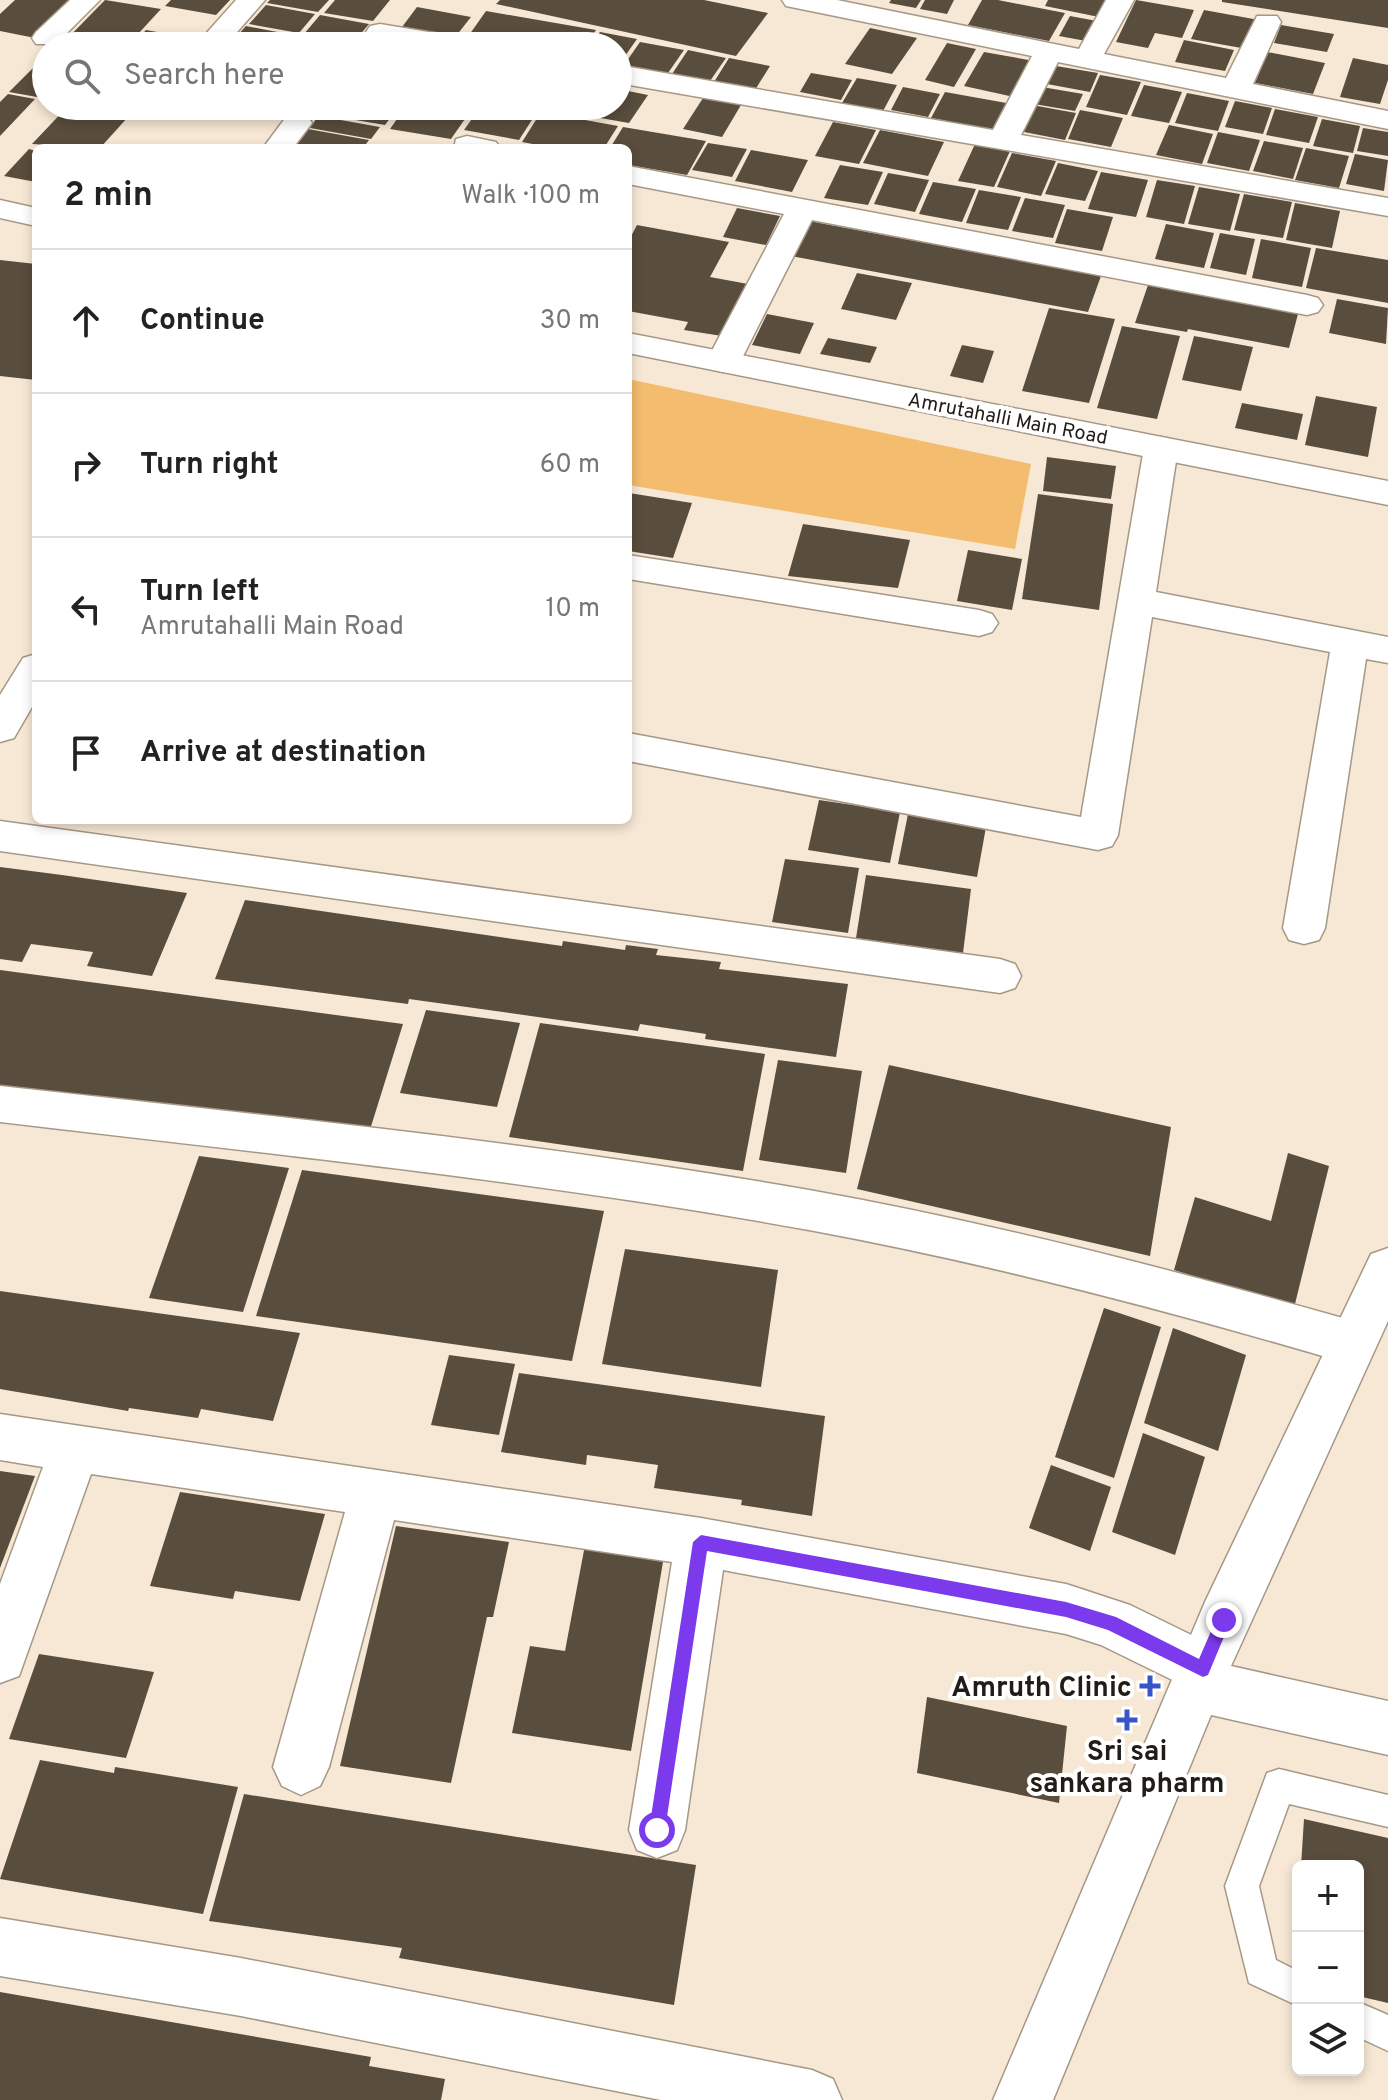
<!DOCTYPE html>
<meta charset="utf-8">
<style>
:root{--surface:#fff;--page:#f6f6f6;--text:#222;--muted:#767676;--line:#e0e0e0}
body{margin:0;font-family:Overpass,sans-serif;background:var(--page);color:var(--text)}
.controls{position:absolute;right:24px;bottom:24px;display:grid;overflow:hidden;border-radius:12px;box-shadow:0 4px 12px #0003}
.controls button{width:72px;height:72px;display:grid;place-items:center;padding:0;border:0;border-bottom:2px solid var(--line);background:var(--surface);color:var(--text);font:40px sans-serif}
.stop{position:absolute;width:24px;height:24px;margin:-18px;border:6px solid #7c3aed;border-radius:50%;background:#fff}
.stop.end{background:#7c3aed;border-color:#fff;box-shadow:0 2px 8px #0008}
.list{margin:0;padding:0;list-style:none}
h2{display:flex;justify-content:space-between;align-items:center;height:104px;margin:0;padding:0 32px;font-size:34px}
h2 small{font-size:26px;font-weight:400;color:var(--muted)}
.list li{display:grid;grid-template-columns:52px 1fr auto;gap:24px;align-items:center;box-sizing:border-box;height:144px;padding:0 32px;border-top:2px solid var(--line)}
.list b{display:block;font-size:30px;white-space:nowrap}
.list p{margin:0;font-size:26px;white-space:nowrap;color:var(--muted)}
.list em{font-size:26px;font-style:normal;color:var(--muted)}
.icon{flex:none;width:44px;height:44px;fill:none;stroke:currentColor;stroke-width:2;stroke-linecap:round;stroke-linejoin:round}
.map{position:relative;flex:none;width:1388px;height:2100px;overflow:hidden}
.search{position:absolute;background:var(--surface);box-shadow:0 4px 12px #0003;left:32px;top:32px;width:600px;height:88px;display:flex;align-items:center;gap:20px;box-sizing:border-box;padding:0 28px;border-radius:44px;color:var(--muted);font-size:30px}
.panel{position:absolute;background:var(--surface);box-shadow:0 4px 12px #0003;left:32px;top:144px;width:600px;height:680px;border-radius:12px}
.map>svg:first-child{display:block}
.green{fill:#f4bc6e}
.building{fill:#594d3d}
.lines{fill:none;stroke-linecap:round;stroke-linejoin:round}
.lane-casing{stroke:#a59886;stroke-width:3}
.street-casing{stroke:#a59886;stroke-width:3}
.secondary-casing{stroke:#a59886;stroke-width:3}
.lane{fill:#fff;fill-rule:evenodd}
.street{fill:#fff;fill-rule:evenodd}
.secondary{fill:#fff;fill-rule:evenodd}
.route{fill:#7c3aed}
.poi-dot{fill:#3855c7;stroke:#fff;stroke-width:3}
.labels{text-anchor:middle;stroke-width:8;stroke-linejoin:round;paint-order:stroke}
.far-street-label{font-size:20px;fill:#211c15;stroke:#fff}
.near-poi-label{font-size:28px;font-weight:bold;fill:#211c15;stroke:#fff;text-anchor:end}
</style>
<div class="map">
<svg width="1388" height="2100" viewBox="0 0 1388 2100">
<rect width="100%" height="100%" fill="#f7e8d5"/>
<polygon class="green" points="628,379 1031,464 1015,549 628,485"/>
<g class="building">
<polygon points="15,0 69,0 35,38 0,31 0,14"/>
<polygon points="105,0 161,9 127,46 61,45"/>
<polygon points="171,0 230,0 216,15 165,6"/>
<polygon points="270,0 329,0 318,12 267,3"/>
<polygon points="335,0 390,0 373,21 324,13"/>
<polygon points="500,0 704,0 768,13 736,56 496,4"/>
<polygon points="891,0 921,0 916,8 889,3"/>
<polygon points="925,0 954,0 947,14 920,9"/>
<polygon points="982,0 998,0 1065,13 1049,41 968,25"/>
<polygon points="1048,0 1108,0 1099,17 1045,6"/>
<polygon points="1136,0 1194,10 1182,38 1155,33 1148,48 1116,42"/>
<polygon points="1222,0 1388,0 1388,28 1222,2"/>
<polygon points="266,5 315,14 299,33 249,24"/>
<polygon points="417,7 471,17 456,36 402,27"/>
<polygon points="1204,10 1259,20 1247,49 1191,39"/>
<polygon points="486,11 596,30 585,46 516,46 467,38"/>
<polygon points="320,15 369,24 353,43 304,34"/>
<polygon points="1070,16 1097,21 1086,41 1059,36"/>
<polygon points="1281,25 1334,34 1327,52 1274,43"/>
<polygon points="246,26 293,35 284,46 230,44"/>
<polygon points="870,28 917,38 892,74 845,64"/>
<polygon points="146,30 196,39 190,46 131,46"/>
<polygon points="600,32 637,39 620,63 618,46 590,46"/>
<polygon points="298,37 340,44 340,46 290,46"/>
<polygon points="1184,40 1234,50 1225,71 1175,62"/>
<polygon points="640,42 684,50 668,73 624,65"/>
<polygon points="947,43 976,49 954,87 925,80"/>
<polygon points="688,50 726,58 710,81 672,74"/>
<polygon points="984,52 1034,61 1014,97 964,86"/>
<polygon points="1267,52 1325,63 1313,94 1255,83"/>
<polygon points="729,58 770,66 755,90 714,82"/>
<polygon points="1353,58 1388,65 1388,80 1380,104 1340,97"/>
<polygon points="38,63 46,65 46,88 37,97 9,92"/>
<polygon points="1056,66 1098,73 1090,92 1047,84"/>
<polygon points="811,73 852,80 841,100 800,92"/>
<polygon points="1100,75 1141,82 1127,115 1086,107"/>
<polygon points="857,78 897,85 883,111 842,103"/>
<polygon points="1144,85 1182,92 1169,123 1131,116"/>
<polygon points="903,87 940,94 928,117 891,110"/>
<polygon points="1042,87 1083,94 1075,111 1034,104"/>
<polygon points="618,89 648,95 629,123 543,108 618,106"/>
<polygon points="945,92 1012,104 999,131 931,118"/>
<polygon points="1187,93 1229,101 1218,131 1175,123"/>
<polygon points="8,94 35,99 0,136 0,102"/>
<polygon points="703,98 741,105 722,137 683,129"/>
<polygon points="1235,101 1272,108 1263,134 1225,127"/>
<polygon points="1032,105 1076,113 1065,140 1019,131"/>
<polygon points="68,106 138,106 100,148 32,144"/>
<polygon points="340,106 399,106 385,125 332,116"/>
<polygon points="406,106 474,106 451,139 390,129"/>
<polygon points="481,106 504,106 537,112 519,140 464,130"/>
<polygon points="1275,109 1318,117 1309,143 1266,135"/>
<polygon points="1080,110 1123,118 1111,147 1068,139"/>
<polygon points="541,112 618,126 604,148 554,148 522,142"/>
<polygon points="318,116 380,127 371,139 310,128"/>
<polygon points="1322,119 1360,126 1353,153 1313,146"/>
<polygon points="833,122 876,130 859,164 815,156"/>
<polygon points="1169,125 1213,134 1202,164 1156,155"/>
<polygon points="623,127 706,141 687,175 628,165 628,148 610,148"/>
<polygon points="1363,128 1388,132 1388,156 1357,151"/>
<polygon points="308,129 369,140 363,148 294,147"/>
<polygon points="880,130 944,142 928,176 863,163"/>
<polygon points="1218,132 1260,140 1249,171 1207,163"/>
<polygon points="1264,141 1303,148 1293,179 1253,171"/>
<polygon points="708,143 747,149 732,177 692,170"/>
<polygon points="975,144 1010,151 994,187 958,181"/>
<polygon points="1306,148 1349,156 1339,188 1295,180"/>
<polygon points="29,149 36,151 36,182 4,176"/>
<polygon points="751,150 808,160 792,192 735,181"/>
<polygon points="1012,153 1056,161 1041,196 997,187"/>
<polygon points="1355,154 1388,160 1384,191 1346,184"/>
<polygon points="1058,163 1098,171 1085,201 1045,194"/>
<polygon points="840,165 883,172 868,205 824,198"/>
<polygon points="1101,172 1148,180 1136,217 1088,209"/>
<polygon points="888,173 929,180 915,212 874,204"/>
<polygon points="1157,180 1195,186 1184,224 1146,217"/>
<polygon points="933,182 976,189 962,222 919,214"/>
<polygon points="1199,187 1240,194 1230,231 1188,224"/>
<polygon points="979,190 1021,197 1008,230 966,223"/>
<polygon points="1244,194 1292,202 1283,238 1234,230"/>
<polygon points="1025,198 1065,205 1053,238 1012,231"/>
<polygon points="1295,203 1340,211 1332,248 1286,240"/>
<polygon points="737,208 780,216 766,245 723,237"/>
<polygon points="1067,209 1113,217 1102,251 1055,243"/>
<polygon points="809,221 1101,276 1088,312 791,256"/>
<polygon points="1166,224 1214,233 1204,268 1155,259"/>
<polygon points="637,225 729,242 710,277 748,284 722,336 684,330 688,322 628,311 628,242"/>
<polygon points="1220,233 1255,239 1246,275 1210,268"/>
<polygon points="1261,239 1311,248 1302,287 1252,278"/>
<polygon points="1316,248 1388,260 1388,303 1306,288"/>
<polygon points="0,260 36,264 36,380 0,376"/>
<polygon points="857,273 912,283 896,320 841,309"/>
<polygon points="1148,285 1298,314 1289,348 1188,329 1187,332 1135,323"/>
<polygon points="1337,299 1388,308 1386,344 1329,333"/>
<polygon points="1049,308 1115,319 1089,403 1022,391"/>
<polygon points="767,314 814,323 800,354 752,345"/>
<polygon points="1122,326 1180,336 1157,419 1097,408"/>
<polygon points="1194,336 1253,347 1241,391 1182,380"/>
<polygon points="828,338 877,347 870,363 820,354"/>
<polygon points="962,345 994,351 983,383 950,376"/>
<polygon points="1316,396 1377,407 1368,457 1305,445"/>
<polygon points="1242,403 1303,414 1297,440 1235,428"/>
<polygon points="1047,457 1116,466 1111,499 1043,491"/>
<polygon points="629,493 692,503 673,558 628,551"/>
<polygon points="1038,494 1113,504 1099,610 1022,599"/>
<polygon points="803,524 910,540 898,588 788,576"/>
<polygon points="968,550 1022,559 1012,610 957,601"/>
<polygon points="819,800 900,812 890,863 808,850"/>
<polygon points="908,814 986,827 977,877 898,864"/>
<polygon points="785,859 859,868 848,933 772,922"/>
<polygon points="0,867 62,875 187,893 152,976 87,966 93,952 31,944 22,962 0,959"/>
<polygon points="866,875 971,889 963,953 856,938"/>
<polygon points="245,900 562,946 563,941 625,950 626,945 658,949 656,955 721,962 719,969 848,984 836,1057 705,1039 706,1034 640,1024 638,1031 409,999 408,1004 215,979"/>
<polygon points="0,970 403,1024 368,1136 0,1085"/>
<polygon points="426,1010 520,1023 497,1107 400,1093"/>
<polygon points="540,1023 765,1054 743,1171 509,1137"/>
<polygon points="778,1060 862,1071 846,1173 759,1160"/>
<polygon points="889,1065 1171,1127 1150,1256 857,1189"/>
<polygon points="1288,1153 1329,1166 1294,1308 1174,1270 1195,1197 1271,1221"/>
<polygon points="199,1156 289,1168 243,1312 149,1298"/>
<polygon points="302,1170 604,1211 572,1361 256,1316"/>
<polygon points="625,1249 778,1270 761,1387 602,1364"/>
<polygon points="0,1291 92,1304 300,1333 273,1421 201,1409 198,1418 129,1408 128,1411 0,1389"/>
<polygon points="1104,1308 1161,1327 1114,1478 1055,1457"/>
<polygon points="1173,1328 1246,1355 1218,1451 1144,1423"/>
<polygon points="449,1355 515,1364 499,1435 431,1425"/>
<polygon points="519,1373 825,1416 812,1516 741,1505 742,1500 654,1488 658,1465 587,1455 586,1465 501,1452"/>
<polygon points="1143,1433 1205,1457 1175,1555 1112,1532"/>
<polygon points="1051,1465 1111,1487 1090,1551 1029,1528"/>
<polygon points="0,1471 35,1476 0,1568"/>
<polygon points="180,1492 325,1514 300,1601 235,1591 233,1599 150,1586"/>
<polygon points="396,1526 509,1542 493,1617 487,1617 451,1783 340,1766"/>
<polygon points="585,1545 664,1556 631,1751 512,1733 530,1646 565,1651"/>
<polygon points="39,1654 154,1672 126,1758 9,1739"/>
<polygon points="927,1697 1067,1726 1059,1803 917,1773"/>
<polygon points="40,1760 114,1773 115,1767 238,1787 203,1914 0,1879"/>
<polygon points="244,1794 696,1865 674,2005 399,1958 402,1948 209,1921"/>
<polygon points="1304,1819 1388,1838 1388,2003 1358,1996 1358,1866 1301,1866"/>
<polygon points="0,1992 371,2057 369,2066 445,2079 441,2100 0,2100"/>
</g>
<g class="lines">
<g class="lane-casing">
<g id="lane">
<polygon points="1279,1769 1388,1795 1388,1827 1289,1804 1259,1886 1276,1960 1298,1971 1298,2006 1249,1983 1225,1886 1267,1773"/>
<polygon points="1358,2002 1388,2015 1388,2051 1358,2037"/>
</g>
</g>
<g class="street-casing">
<g id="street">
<polygon points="70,0 100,0 56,44 36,44 32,38 36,32"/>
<polygon points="236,0 265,0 225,46 195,46"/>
<polygon points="782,0 837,0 1079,49 1106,0 1134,0 1104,54 1226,78 1257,16 1277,16 1281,22 1253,84 1388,111 1388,129 1058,62 1021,135 1388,198 1388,216 618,83 618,65 993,130 1032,56 796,8 786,6"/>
<polygon points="380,24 459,37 469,40 473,46 411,46 370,38 366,32 370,26"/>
<polygon points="297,114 308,117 312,123 293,148 263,148 286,117"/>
<polygon points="467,136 496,142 500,148 454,148 456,139"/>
<polygon points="628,166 1307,295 1318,298 1323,305 1318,312 1307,315 812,220 740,362 735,369 723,372 711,369 706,362 784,214 628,184"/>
<polygon points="1161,437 1173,440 1178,448 1156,592 1388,637 1388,663 1366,659 1325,928 1319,940 1304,944 1289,940 1283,928 1330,652 1152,617 1118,835 1112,846 1098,850 628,761 628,733 1081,817 1144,448 1149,440"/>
<polygon points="628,555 979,610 992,614 998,623 992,632 979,636 628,579"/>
<polygon points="36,654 36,700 14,738 0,742 0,695 23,658"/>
<polygon points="0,821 1000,959 1015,964 1021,976 1015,988 1000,993 0,851"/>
<path d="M0,1086C270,1116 541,1143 809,1190C993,1223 1174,1270 1353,1321L1370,1328L1377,1343L1370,1358L1353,1365C1174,1312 993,1264 809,1230C541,1181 270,1154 0,1122Z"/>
<polygon points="0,1414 701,1518 1066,1584 1130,1605 1222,1650 1230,1669 1222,1688 1203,1695 1101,1645 1066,1634 723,1570 685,1830 677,1850 657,1858 637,1850 629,1830 672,1562 394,1520 329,1767 320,1786 301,1795 282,1786 273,1767 345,1512 91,1474 19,1676 0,1683 0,1584 43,1467 0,1460"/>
<polygon points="0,1918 241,1958 812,2070 833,2079 842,2100 661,2100 241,2016 0,1976"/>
</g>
</g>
<g class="secondary-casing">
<g id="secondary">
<polygon points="0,200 36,208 36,226 0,218"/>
<polygon points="628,333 1388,481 1388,505 628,353"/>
<polygon points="1388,1248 1388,1321 1231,1666 1388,1701 1388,1755 1211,1715 1053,2100 993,2100 1205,1602 1371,1254"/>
</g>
</g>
<use href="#lane" class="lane"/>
<use href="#street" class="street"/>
<use href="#secondary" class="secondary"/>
</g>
<polygon class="route" points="701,1535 1066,1602 1116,1617 1199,1659 1218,1615 1224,1613 1231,1620 1208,1675 1203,1677 1108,1630 1066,1617 707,1551 665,1830 657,1838 649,1830 693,1542"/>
<g class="poi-dot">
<path d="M1146 1674h8v8h8v8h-8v8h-8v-8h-8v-8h8z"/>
<path d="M1123 1708h8v8h8v8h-8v8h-8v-8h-8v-8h8z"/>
</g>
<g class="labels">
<g class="far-street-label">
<text transform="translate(1008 418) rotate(11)" y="7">Amrutahalli Main Road</text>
</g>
<g class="near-poi-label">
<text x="1132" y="1696">Amruth Clinic</text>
<text x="1127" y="1760" text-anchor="middle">Sri sai<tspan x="1127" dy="32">sankara pharm</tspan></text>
</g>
</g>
</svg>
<div class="controls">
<button>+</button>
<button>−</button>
<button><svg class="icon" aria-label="layers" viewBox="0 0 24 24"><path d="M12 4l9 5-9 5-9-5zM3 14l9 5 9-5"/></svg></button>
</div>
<div class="stop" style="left:657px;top:1830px"></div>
<div class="stop end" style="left:1224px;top:1620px"></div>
<div class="search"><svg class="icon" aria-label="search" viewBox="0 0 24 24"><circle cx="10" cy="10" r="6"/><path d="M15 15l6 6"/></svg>Search here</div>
<section class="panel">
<h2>2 min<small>Walk · 100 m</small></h2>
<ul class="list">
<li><svg class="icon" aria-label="ahead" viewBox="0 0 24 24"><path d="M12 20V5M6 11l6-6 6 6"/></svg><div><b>Continue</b></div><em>30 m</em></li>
<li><svg class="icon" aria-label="right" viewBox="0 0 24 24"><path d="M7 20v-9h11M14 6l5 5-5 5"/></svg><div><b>Turn right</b></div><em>60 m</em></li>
<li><svg class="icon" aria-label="left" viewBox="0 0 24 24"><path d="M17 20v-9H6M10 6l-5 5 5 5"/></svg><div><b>Turn left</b><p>Amrutahalli Main Road</p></div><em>10 m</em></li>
<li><svg class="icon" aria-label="arrive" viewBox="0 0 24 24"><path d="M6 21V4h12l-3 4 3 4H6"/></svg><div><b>Arrive at destination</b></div></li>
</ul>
</section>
</div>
